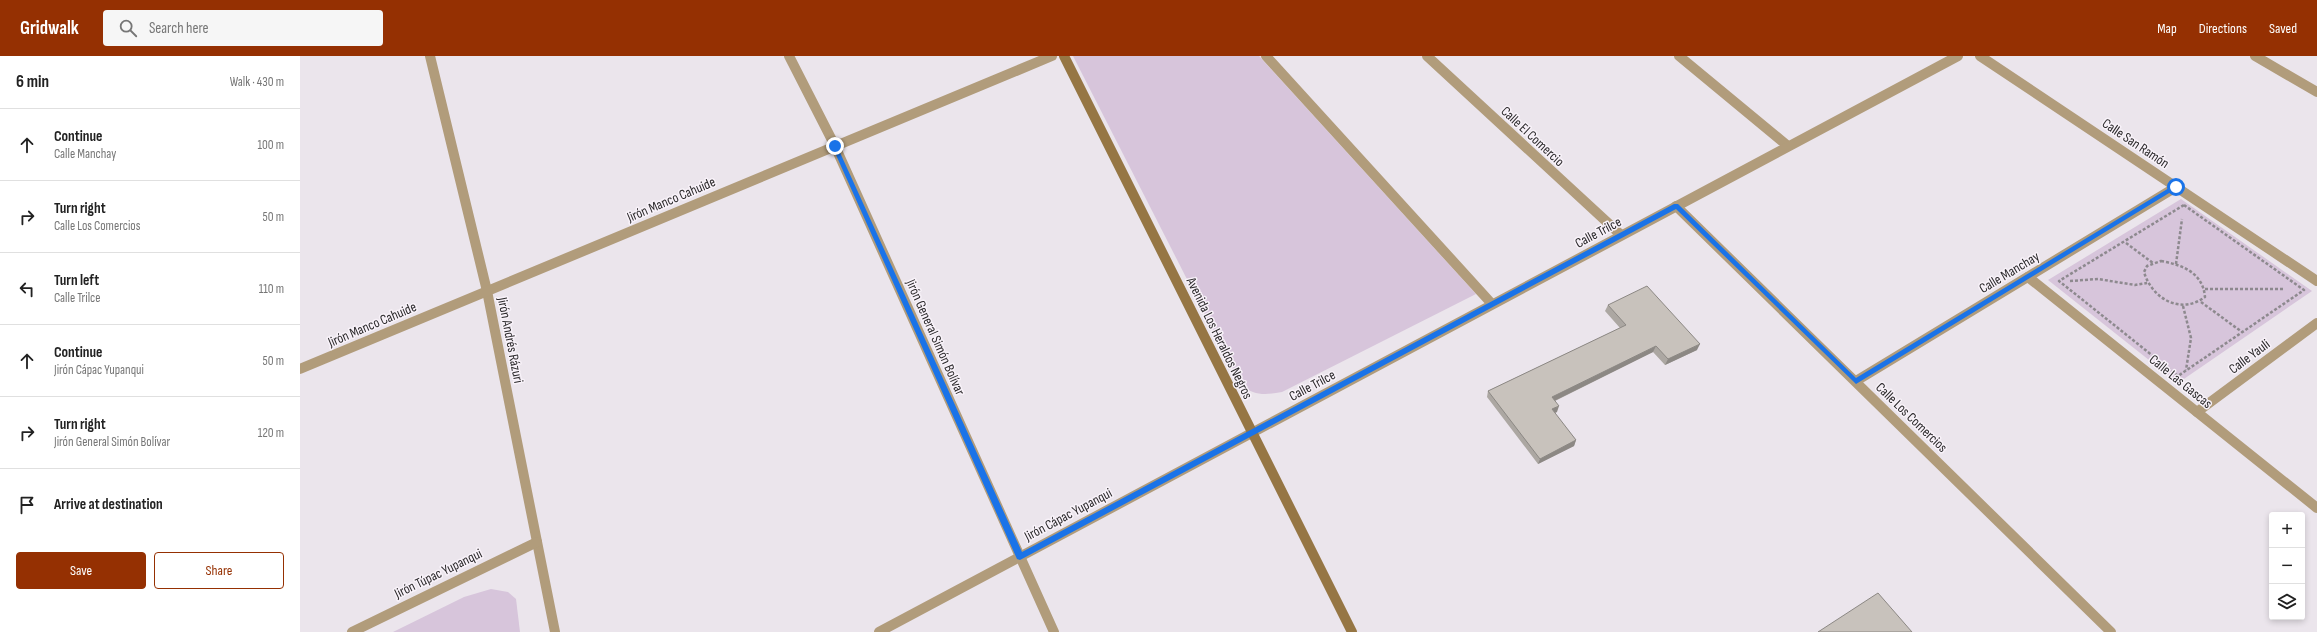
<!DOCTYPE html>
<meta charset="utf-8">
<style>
:root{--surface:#fff;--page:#f6f6f6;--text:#222;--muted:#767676;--line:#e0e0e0;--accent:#953002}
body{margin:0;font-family:"Sofia Sans Condensed",sans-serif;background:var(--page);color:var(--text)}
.controls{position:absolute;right:12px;bottom:12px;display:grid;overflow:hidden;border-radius:4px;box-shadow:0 2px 6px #0003}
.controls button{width:36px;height:36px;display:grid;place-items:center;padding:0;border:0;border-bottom:1px solid var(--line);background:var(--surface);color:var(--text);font:20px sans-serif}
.stop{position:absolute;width:12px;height:12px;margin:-9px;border:3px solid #1a73e8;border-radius:50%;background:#fff}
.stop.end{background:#1a73e8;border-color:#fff;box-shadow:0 1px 4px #0008}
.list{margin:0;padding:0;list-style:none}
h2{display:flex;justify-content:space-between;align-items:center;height:52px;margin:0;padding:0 16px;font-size:17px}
h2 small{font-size:13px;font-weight:400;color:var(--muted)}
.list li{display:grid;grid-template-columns:26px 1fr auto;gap:12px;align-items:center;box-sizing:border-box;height:72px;padding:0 16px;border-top:1px solid var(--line)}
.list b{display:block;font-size:15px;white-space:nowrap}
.list p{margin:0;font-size:13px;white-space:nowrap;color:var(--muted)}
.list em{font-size:13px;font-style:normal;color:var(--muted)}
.actions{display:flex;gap:8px;padding:12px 16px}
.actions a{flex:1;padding:9px 0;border:1px solid var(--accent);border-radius:4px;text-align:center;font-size:14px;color:var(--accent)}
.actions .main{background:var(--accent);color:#fff}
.icon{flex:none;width:22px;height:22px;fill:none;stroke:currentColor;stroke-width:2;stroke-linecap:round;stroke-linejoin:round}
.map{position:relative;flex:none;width:2017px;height:576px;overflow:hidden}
header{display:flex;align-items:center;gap:24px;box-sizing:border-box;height:56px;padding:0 20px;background:var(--accent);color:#fff}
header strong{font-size:19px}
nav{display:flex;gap:22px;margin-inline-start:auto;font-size:14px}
.search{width:280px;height:36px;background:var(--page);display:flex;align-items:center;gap:10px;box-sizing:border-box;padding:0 14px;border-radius:4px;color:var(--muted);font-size:15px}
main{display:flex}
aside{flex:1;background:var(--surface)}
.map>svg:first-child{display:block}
.green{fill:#d7c5db}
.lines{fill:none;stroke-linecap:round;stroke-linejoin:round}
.path{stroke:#8d898e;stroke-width:2.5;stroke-dasharray:3 2;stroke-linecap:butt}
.street{stroke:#b19c7b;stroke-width:10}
.secondary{stroke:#967644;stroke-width:10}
.wall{fill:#aca7a2}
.shaded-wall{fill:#8c8884}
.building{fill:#c8c2bc;stroke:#8c8884}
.route{fill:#1a73e8}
.labels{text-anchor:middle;stroke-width:3;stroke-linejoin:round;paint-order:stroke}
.street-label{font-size:14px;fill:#2b292b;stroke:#f8f2f9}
</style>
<header>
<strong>Gridwalk</strong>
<div class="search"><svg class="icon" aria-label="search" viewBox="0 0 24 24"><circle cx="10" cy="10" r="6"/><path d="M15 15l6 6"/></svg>Search here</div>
<nav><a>Map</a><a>Directions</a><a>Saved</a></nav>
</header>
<main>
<aside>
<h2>6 min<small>Walk · 430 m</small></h2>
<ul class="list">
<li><svg class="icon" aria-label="ahead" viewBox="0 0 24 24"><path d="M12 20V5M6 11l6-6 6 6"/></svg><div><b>Continue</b><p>Calle Manchay</p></div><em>100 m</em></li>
<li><svg class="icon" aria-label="right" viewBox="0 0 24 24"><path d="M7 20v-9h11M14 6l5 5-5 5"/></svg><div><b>Turn right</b><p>Calle Los Comercios</p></div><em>50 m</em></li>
<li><svg class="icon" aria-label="left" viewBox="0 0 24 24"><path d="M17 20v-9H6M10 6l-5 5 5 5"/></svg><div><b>Turn left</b><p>Calle Trilce</p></div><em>110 m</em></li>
<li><svg class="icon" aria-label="ahead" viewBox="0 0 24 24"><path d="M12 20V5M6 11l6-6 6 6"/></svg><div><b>Continue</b><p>Jirón Cápac Yupanqui</p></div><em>50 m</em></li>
<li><svg class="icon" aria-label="right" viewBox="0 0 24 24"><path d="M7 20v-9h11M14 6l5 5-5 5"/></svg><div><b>Turn right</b><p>Jirón General Simón Bolívar</p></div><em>120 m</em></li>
<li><svg class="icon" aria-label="arrive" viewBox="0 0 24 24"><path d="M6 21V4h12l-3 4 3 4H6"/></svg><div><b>Arrive at destination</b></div></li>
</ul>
<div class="actions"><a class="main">Save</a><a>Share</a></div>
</aside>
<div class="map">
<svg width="2017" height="576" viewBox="0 0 2017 576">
<rect width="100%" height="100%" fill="#ebe5ec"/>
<g class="green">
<path d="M773,0H959L1176,238L982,336C966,339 954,340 941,329Z"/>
<polygon points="1881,143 2012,235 1878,327 1748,224"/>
<polygon points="191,533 208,536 216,543 220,576 93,576 164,541"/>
</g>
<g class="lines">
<g class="path">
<polygon points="1884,149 2004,234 1878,320 1759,225"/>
<polyline points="1826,187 1853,207"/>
<path d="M1861,205C1883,209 1903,217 1905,241C1881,259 1852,243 1844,216L1847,210Z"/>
<polyline points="1876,208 1882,163"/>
<polyline points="1770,225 1798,223 1835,229 1847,227"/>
<polyline points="1905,233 1985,233"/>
<polyline points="1901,246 1942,276"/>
<polyline points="1883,250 1891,282 1886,314"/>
</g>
<g class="street">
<polyline points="130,0 187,235 255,576"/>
<polyline points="489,0 535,90 754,576"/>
<polyline points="966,0 1192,248"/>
<polyline points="1127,0 1321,179"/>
<polyline points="1379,0 1488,90"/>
<polyline points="1680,0 2017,225"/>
<polyline points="1955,0 2017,36"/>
<polyline points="1376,150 1811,576"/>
<polyline points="1728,221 2017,452"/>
<polyline points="0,313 752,0"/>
<polyline points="1556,325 1876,131"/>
<polyline points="1897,356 2017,267"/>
<polyline points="52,576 237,486"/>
<polyline points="579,576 1658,0"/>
</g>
<polyline class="secondary" points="764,0 1052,576"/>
</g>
<polygon class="wall" points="1308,249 1397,294 1365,309 1353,296 1255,345 1257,356 1254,357 1276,384 1274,390 1238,408 1187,341 1188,335 1320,272 1305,255"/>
<g class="shaded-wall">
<polygon points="1400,288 1397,294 1365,309 1368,303"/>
<polygon points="1356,290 1353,296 1250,347 1252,341"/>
<polygon points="1259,350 1257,356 1250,359 1252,353"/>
<polygon points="1276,384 1274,390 1238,408 1240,403"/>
</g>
<g class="building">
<polygon points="1347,230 1400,288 1368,303 1356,290 1252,341 1259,350 1252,353 1276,384 1240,403 1188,335 1326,269 1308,249"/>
<polygon points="1578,537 1612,576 1518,576"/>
</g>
<polygon class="route" points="535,88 537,90 722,496 1374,148 1378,148 1556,322 1874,129 1879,131 1556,328 1376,153 720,504 717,503 532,90"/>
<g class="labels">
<g class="street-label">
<text transform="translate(1233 80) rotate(43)" y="5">Calle El Comercio</text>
<text transform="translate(1836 87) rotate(34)" y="5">Calle San Ramón</text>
<text transform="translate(371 143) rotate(-23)" y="5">Jirón Manco Cahuide</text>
<text transform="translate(1298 176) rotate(-28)" y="5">Calle Trilce</text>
<text transform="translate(1709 216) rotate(-31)" y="5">Calle Manchay</text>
<text transform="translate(72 268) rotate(-23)" y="5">Jirón Manco Cahuide</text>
<text transform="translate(636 281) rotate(66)" y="5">Jirón General Simón Bolívar</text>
<text transform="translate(920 282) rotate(64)" y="5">Avenida Los Heraldos Negros</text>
<text transform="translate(211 284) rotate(79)" y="5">Jirón Andrés Rázuri</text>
<text transform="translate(1949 300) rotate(-37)" y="5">Calle Yauli</text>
<text transform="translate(1881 325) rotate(39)" y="5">Calle Las Gascas</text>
<text transform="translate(1012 329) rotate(-28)" y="5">Calle Trilce</text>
<text transform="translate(1612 361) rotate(44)" y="5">Calle Los Comercios</text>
<text transform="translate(768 458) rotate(-28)" y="5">Jirón Cápac Yupanqui</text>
<text transform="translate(138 517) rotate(-26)" y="5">Jirón Túpac Yupanqui</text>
</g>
</g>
</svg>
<div class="controls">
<button>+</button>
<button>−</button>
<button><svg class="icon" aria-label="layers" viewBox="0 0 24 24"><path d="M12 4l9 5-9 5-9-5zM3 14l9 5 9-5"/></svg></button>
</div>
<div class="stop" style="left:1876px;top:131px"></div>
<div class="stop end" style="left:535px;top:90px"></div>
</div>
</main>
